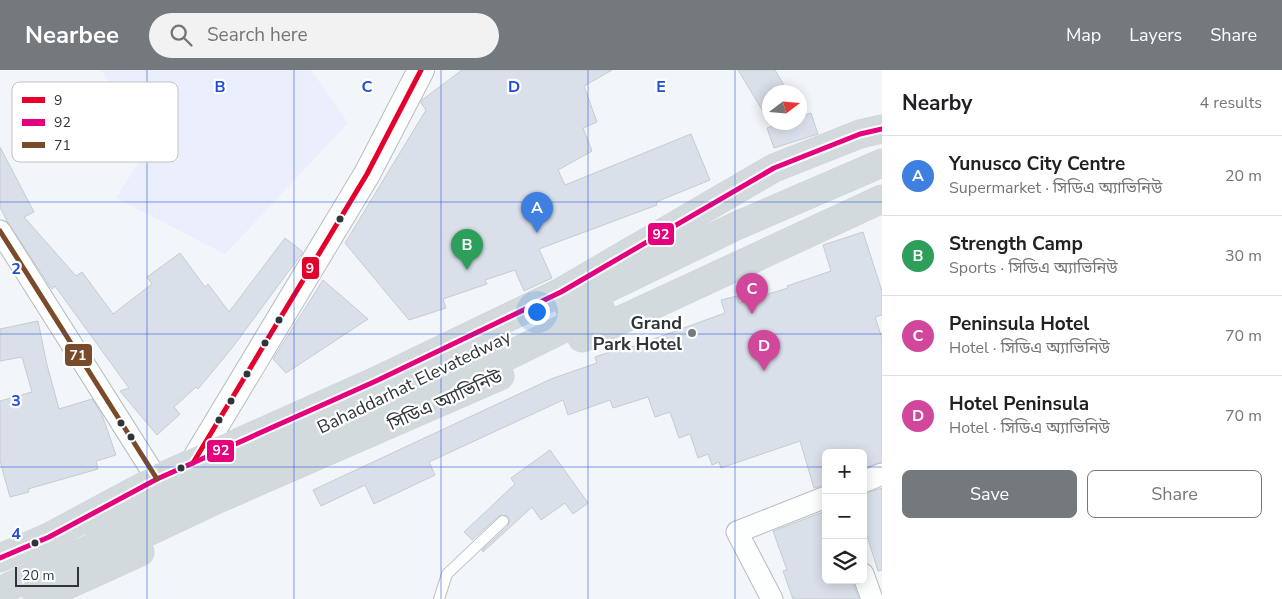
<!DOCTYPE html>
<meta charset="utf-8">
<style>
:root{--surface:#fff;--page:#f2f2f2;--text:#202124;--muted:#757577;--line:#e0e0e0;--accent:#74797d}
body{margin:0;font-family:"Nunito Sans","Noto Sans Bengali",sans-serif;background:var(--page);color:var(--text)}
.controls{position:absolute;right:15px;bottom:15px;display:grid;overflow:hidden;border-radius:8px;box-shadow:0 2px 12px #0003}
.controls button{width:45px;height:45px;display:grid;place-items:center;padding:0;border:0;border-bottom:1px solid var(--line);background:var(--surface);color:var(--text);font:25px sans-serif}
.compass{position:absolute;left:762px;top:15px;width:45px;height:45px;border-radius:50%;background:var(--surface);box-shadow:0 2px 12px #0003;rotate:74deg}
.scale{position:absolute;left:15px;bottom:12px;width:64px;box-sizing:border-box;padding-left:5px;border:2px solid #303539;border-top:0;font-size:14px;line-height:18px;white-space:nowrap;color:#303539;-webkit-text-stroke:4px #fff;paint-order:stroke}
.you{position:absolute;left:536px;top:241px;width:18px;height:18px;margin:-12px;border:4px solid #fff;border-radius:50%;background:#1a73e8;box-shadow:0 0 0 8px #1a73e833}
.badge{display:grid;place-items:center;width:32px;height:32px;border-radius:50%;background:var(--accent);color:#fff;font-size:16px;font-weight:700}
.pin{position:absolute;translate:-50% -41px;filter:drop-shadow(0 1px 2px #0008)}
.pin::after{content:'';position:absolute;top:26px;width:18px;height:15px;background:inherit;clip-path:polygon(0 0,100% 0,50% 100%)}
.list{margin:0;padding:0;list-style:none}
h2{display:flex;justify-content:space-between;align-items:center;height:65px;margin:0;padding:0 20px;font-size:21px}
h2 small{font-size:16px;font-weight:400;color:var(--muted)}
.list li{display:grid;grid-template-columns:32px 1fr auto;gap:15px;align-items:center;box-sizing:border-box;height:80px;padding:0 20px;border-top:1px solid var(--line)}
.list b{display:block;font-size:19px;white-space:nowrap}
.list p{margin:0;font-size:16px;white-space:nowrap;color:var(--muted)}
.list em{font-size:16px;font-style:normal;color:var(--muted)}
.actions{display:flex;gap:10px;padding:15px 20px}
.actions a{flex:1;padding:11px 0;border:1px solid var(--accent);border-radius:8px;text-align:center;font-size:18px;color:var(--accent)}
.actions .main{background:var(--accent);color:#fff}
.icon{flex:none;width:28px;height:28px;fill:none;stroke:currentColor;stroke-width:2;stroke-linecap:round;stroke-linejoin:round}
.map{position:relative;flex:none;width:882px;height:529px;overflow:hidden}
header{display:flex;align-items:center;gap:30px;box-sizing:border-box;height:70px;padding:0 25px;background:var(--accent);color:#fff}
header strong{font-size:24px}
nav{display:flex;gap:28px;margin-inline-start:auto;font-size:18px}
.search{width:350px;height:45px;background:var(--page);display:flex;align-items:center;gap:12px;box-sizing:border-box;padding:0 18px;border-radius:28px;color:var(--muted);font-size:19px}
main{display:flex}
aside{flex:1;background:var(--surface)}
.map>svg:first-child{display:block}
.green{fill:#eaeefd}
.building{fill:#dae0ea;stroke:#c7cbcf}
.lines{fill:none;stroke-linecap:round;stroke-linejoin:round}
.service-casing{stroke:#b8bcc0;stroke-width:12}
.minor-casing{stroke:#b8bcc0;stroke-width:23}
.tertiary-casing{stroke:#b8bcc0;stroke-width:28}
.trunk-casing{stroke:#d1d3d6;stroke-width:29}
.service{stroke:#fdfefe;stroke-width:10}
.minor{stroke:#fdfefe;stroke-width:21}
.tertiary{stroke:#fdfefe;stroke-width:26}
.trunk{stroke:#d2dade;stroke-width:28}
.bus-1-casing{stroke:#fff;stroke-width:9}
.bus-2-casing{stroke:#fff;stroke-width:9}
.bus-3-casing{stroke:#fff;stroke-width:9}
.bus-1{stroke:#e4002b;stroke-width:5}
.bus-2{stroke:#e5007d;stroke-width:5}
.bus-3{stroke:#7a4b2a;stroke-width:5}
.grid{fill:none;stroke:#1d4ed8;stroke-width:1;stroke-opacity:0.55}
.bus-dot{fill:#303539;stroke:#fff;stroke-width:2}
.poi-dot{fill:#74797d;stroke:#fff;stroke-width:2}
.labels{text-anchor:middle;stroke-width:4.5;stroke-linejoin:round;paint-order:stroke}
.poi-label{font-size:18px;font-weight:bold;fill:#303539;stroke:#fff;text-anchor:end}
.street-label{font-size:18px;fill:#303539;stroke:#fff}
.key{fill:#fff;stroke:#c1c2c4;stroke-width:1}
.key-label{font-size:14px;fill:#303539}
.grid-label{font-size:16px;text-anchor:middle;font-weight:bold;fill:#1d4ed8;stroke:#fff;stroke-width:4.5;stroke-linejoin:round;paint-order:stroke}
.line-badge{stroke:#fff;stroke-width:2}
.badge-label{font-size:14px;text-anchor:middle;font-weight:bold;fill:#fff}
</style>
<header>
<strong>Nearbee</strong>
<div class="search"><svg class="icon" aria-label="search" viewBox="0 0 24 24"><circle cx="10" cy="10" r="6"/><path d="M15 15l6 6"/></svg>Search here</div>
<nav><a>Map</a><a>Layers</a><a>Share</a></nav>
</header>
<main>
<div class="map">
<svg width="882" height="529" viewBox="0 0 882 529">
<rect width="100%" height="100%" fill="#f2f6fa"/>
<polygon class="green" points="101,0 311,0 348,53 225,184 116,128 150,74"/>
<g class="building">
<polygon points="462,0 612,0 584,16 597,52 583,58 592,81 558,100 565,115 691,64 710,110 656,132 657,135 539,179 552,208 524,221 515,200 485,210 487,214 443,229 446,238 409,250 345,173 426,40 421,33 422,30"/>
<polygon points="738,0 775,0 788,22 770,22 770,52 800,52 800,41 802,46 811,43 818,64 774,78 767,58 772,56"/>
<polygon points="0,77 34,142 24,147 76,206 82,202 113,244 152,214 147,207 180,183 205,217 208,214 229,242 285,168 303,182 232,278 198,319 196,317 174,337 180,344 157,365 120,321 129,318 55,216 52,219 49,215 7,151 0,137"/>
<polygon points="863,162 882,221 882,245 875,247 882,268 882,392 863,398 863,383 826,383 826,415 814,418 800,371 721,398 719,392 712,395 708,384 698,388 690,364 679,368 670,342 655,347 648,327 613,338 610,330 568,345 563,330 429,392 435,405 374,434 365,415 321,436 313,420 551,309 597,293 595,287 628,276 629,278 725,243 721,230 737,226 739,233 788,218 787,216 831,201 823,175"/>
<polygon points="323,210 368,249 286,303 273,289"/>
<polygon points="38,251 47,295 59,339 92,329 102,345 116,385 96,391 98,399 28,419 29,422 10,427 0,391 0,331 32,322 22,287 0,291 0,259"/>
<polygon points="550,380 588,433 573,444 565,433 541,450 532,437 483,482 482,480 508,456 510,450 508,446 499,446 472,470 464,462 515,414 511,408"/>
<polygon points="882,418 882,500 878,501 863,453 863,424"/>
<polygon points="826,441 826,510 852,510 859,529 793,529 783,501 787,500 773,461"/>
</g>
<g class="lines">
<g class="service-casing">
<polyline id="service" points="439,529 447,504 503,451"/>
</g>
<g class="minor-casing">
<g id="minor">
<polyline points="0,161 157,409"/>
<polyline points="863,412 882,404"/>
<polyline points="863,504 872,529"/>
<polyline points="772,529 737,462 826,427"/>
</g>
</g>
<g class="tertiary-casing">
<polyline id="tertiary" points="193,393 367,104 421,0"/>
</g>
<g class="trunk-casing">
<g id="trunk">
<polyline points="569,237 736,156 882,93"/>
<polyline points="582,268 882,129"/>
<polyline points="471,304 601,240"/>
<polyline points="99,459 414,316 488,277"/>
<polyline points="112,479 218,429 500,306"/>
<polyline points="0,488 49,467 157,409 376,311 561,222 774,98 860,64 882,59"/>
<polyline points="0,521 128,461"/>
<polyline points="37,529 140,482"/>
</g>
</g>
<use href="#service" class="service"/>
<use href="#minor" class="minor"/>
<use href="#tertiary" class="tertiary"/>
<use href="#trunk" class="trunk"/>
<g class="bus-1-casing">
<polyline id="bus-1" points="193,393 367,104 421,0"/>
</g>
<g class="bus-2-casing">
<polyline id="bus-2" points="0,488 49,467 157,409 376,311 561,222 774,98 860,64 882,59"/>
</g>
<g class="bus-3-casing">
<polyline id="bus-3" points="0,161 157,409"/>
</g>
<use href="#bus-1" class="bus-1"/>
<use href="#bus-2" class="bus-2"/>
<use href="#bus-3" class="bus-3"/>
</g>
<path class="grid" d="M147,0V529M294,0V529M441,0V529M588,0V529M735,0V529M0,132H882M0,264H882M0,397H826M863,397H882"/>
<g class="bus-dot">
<circle cx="340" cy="149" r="4.5"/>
<circle cx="279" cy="250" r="4.5"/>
<circle cx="265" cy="273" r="4.5"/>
<circle cx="247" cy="304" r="4.5"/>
<circle cx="231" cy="331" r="4.5"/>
<circle cx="219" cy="350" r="4.5"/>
<circle cx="121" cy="353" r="4.5"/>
<circle cx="131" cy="367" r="4.5"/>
<circle cx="181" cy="398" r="4.5"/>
<circle cx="35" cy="473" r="4.5"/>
</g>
<circle class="poi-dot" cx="692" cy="263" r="5"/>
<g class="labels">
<g class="poi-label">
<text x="682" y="259">Grand<tspan x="682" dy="21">Park Hotel</tspan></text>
</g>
<g class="street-label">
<text transform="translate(414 312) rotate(-26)" y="6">Bahaddarhat Elevatedway</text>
<text transform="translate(445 330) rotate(-24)" y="6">সিডিএ অ্যাভিনিউ</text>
</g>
</g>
<rect x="12" y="12" width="166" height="80" rx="8" class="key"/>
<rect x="22" y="27" width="23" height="6" fill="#e4002b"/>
<rect x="22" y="49" width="23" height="7" fill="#e5007d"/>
<rect x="22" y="72" width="23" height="6" fill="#7a4b2a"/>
<g class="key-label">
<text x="54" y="35">9</text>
<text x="54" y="57">92</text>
<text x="54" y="80">71</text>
</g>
<g class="grid-label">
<text x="220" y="22">B</text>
<text x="367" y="22">C</text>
<text x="514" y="22">D</text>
<text x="661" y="22">E</text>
<text x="16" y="204">2</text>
<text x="16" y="336">3</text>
<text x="16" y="469">4</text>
</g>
<g class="line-badge">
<rect x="647" y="152" width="28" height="24" rx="5" fill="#e5007d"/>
<rect x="301" y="186" width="19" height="24" rx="5" fill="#e4002b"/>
<rect x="64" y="273" width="29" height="24" rx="5" fill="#7a4b2a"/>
<rect x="206" y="369" width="29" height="24" rx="5" fill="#e5007d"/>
</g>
<g class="badge-label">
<text x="661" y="169">92</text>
<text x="310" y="203">9</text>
<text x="78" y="290">71</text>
<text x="221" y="385">92</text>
</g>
</svg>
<div class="controls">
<button>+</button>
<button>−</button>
<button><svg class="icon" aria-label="layers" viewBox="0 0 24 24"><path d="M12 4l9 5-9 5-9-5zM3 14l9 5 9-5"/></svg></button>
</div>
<svg class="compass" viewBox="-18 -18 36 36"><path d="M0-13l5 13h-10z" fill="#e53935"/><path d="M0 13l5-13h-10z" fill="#757577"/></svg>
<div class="scale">20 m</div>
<div class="you"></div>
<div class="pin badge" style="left:537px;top:163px;background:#3f7fe0">A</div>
<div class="pin badge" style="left:467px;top:200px;background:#2e9e5b">B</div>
<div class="pin badge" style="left:752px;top:244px;background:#d1479c">C</div>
<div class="pin badge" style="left:764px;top:301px;background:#d1479c">D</div>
</div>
<aside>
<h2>Nearby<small>4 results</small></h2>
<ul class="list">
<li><span class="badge" style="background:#3f7fe0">A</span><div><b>Yunusco City Centre</b><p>Supermarket · সিডিএ অ্যাভিনিউ</p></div><em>20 m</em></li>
<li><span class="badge" style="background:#2e9e5b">B</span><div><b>Strength Camp</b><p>Sports · সিডিএ অ্যাভিনিউ</p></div><em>30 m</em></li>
<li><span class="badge" style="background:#d1479c">C</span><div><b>Peninsula Hotel</b><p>Hotel · সিডিএ অ্যাভিনিউ</p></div><em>70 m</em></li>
<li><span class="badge" style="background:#d1479c">D</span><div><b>Hotel Peninsula</b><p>Hotel · সিডিএ অ্যাভিনিউ</p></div><em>70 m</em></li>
</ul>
<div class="actions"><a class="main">Save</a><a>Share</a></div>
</aside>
</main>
